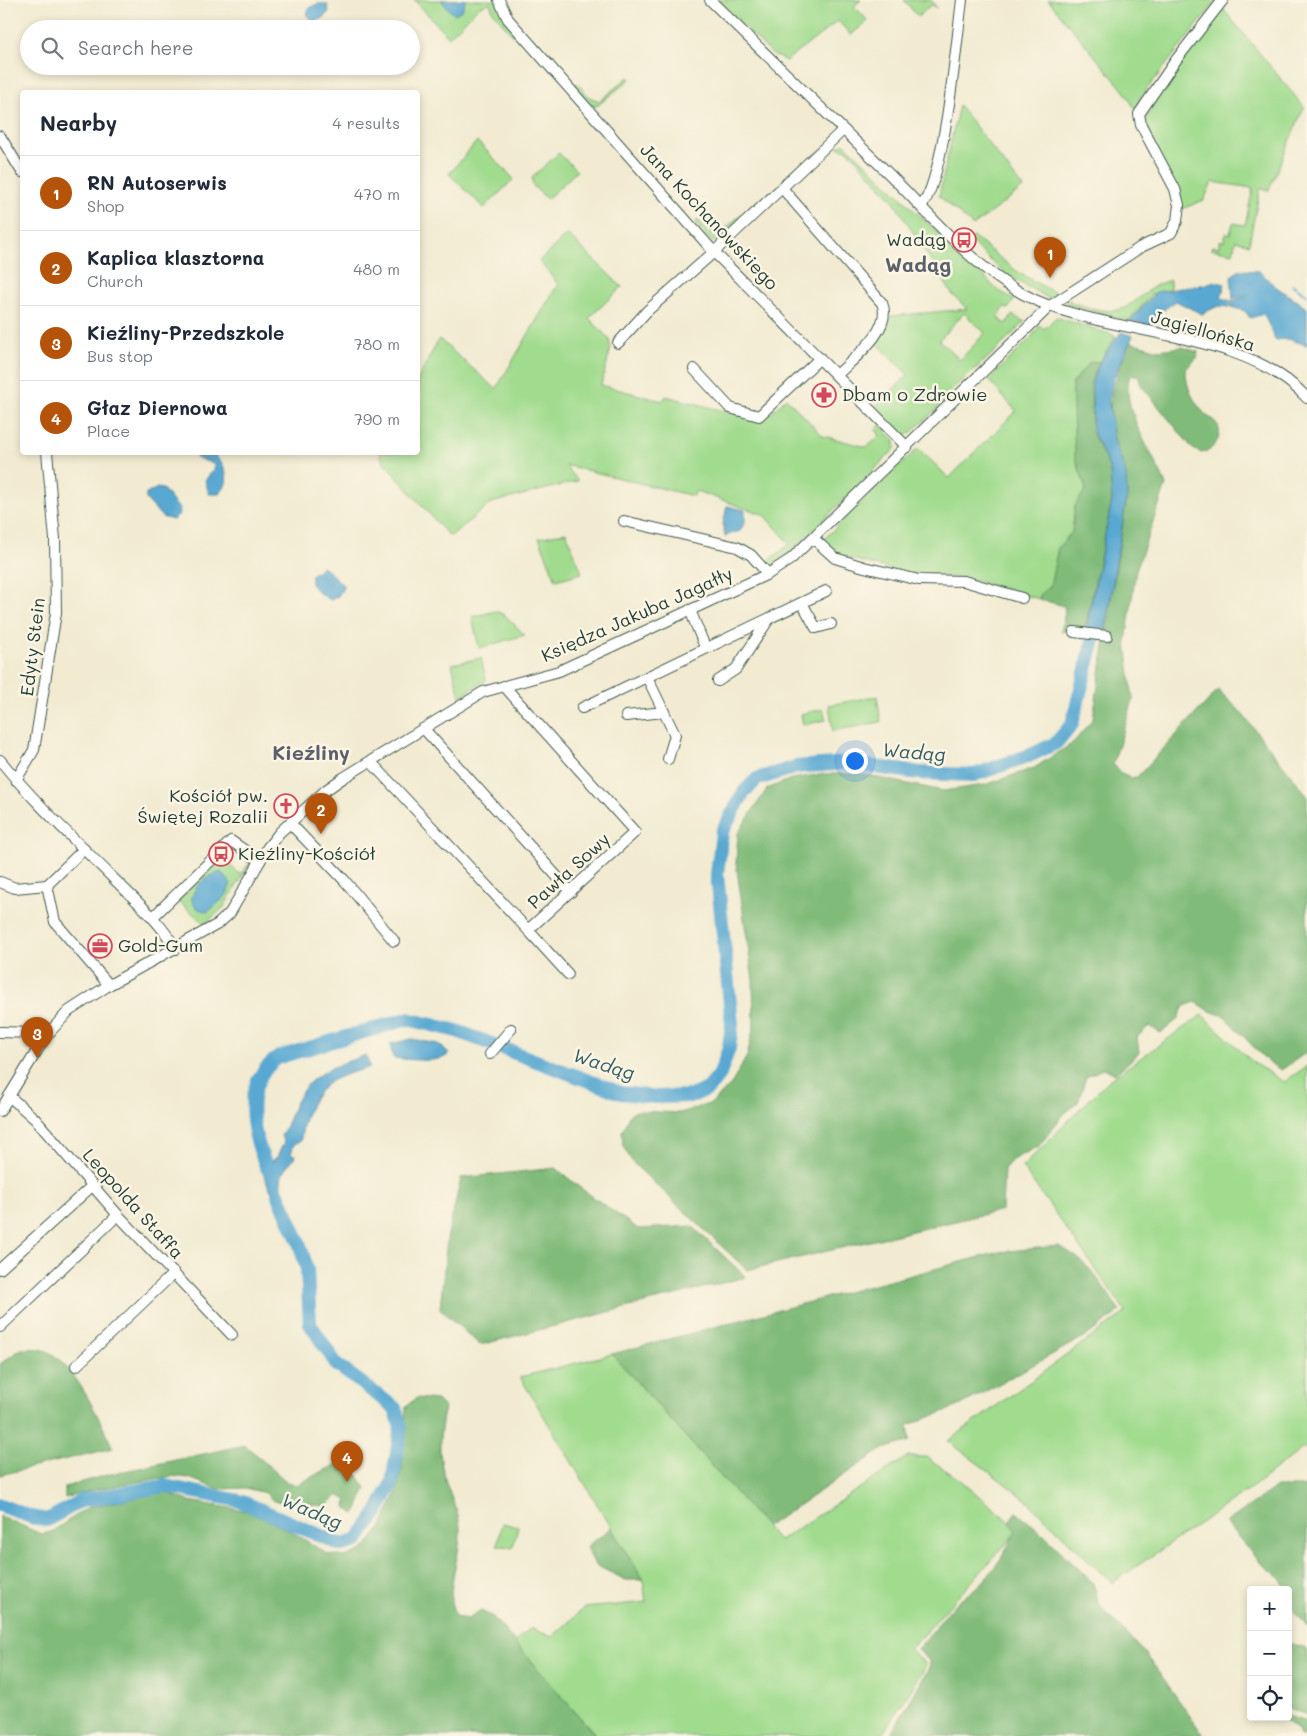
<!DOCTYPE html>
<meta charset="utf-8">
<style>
:root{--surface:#fff;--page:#f6f6f7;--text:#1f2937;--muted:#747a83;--line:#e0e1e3;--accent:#b45309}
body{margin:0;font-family:Mali,sans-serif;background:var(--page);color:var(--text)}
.controls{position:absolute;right:15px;bottom:15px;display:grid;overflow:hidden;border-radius:5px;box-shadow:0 2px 8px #0003}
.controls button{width:45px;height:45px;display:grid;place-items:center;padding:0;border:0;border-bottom:1px solid var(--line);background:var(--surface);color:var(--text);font:25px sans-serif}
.you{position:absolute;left:854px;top:760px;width:18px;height:18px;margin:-12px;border:4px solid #fff;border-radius:50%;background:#1a73e8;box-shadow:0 0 0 8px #1a73e833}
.badge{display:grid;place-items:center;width:32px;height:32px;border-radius:50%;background:var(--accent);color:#fff;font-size:16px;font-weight:700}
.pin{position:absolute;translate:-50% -41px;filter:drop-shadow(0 1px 2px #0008)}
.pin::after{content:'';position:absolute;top:26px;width:18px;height:15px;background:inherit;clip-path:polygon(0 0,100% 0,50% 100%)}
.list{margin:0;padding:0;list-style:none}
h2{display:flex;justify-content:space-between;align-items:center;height:65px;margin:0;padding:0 20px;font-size:21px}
h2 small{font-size:16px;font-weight:400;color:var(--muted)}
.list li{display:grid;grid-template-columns:32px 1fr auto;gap:15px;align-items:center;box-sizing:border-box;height:75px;padding:0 20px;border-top:1px solid var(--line)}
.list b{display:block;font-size:19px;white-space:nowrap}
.list p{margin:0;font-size:16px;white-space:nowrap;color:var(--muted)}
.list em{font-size:16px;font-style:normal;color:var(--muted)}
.icon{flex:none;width:28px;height:28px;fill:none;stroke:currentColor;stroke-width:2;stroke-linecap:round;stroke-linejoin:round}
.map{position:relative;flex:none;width:1307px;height:1736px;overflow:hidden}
.search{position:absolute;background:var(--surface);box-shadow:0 2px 8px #0003;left:20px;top:20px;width:400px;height:55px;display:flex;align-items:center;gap:12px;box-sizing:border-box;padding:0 18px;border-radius:28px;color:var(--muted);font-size:19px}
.panel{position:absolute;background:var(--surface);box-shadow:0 2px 8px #0003;left:20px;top:90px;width:400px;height:365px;border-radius:5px}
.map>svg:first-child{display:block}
.green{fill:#a0db8e;stroke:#608c61;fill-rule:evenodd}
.forest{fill:#80bb79;stroke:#507c56}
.water{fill:#58a8d2;stroke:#3c7283}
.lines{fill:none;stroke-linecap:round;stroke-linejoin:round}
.stream{stroke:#58a8d2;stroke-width:2.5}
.river{stroke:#58a8d2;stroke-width:14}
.minor-casing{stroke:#3f574c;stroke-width:12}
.minor{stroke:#fff;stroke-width:10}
.labels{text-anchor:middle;stroke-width:5;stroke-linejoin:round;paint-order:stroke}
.street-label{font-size:18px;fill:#1f3d34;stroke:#fcf5e5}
.poi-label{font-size:18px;fill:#1f3d34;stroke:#fcf5e5;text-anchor:start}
.water-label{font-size:19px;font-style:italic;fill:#305d63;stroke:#fcf5e5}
.quarter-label{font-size:20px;font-weight:bold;fill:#5a616d;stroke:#fcf5e5}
</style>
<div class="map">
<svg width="1307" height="1736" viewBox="0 0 1307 1736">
<rect width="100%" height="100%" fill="#fcf5e5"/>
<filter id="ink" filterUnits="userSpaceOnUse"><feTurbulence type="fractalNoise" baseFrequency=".02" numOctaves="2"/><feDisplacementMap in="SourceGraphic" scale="10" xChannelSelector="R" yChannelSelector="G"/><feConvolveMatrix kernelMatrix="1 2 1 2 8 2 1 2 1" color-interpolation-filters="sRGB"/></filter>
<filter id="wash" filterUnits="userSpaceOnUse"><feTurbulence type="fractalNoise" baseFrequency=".0096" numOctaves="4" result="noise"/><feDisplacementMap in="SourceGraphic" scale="20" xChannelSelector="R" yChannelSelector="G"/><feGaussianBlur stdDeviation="1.12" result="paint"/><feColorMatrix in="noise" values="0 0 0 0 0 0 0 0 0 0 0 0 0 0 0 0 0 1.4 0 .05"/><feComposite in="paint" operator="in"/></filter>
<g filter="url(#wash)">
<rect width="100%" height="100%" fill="#f2ebd2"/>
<g class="green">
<polygon points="414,0 495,0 516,33 513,36 511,33 493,12 490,3 480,6 449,37"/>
<polygon points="717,0 861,0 854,6 868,21 851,35 838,21 786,61 773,55"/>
<polygon points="904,0 931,0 937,8 931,5 918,17"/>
<polygon points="1048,0 1217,0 1140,98 1135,109 1124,91"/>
<polygon points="1223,9 1304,107 1269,190 1260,189 1249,244 1236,240 1233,253 1211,249 1212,246 1219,247 1219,240 1224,241 1226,233 1230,234 1233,223 1245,225 1253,188 1212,182 1204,200 1182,209 1145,122 1163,84"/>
<polygon points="628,77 630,79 597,106 591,106 573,86 577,83 589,97 600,101"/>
<polygon points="959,105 1023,188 973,226 939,196"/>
<polygon points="477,141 514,179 484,208 449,174"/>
<path d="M844,143L940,235L978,267L977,269L995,288L1014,300L1008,309L1004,307L998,318L1006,324L1012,315L1025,322L988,358L953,388L946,401L908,435H904L875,407L908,375L876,342L888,327L891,316L967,309L952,294L892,199L849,151L838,147ZM964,313L985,333L960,360L939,340Z"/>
<polygon points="559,153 577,171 547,199 533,186 532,177"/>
<polygon points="741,214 745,218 717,243 711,241 695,223 698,220 708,231 719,235"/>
<polygon points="567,234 622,287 589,318 609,339 611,348 601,385 662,401 666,396 763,421 786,398 823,436 867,447 880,436 876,430 880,425 895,440 895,449 794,549 771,566 767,562 790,544 765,515 696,491 693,496 565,465 578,481 491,503 451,536 447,534 382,460 380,452 418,452 418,379 439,339 496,389 558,284 539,261"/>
<polygon points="974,237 1019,273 1059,295 1052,300 1006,275 969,240"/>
<path d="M1170,280V289L1152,294L1129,321L1066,304L1070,299L1071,302C1088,307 1111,316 1128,306C1145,295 1149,286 1170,280Z"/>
<polygon points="1056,317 1116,336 1100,361 1089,363 1075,456 1086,489 1075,506 1072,532 1058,548 1050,588 1041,593 1039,599 964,578 909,574 836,555 821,542 918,448 949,478 1016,411 988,380 1031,338 1040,325 1044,329"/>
<polygon points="566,532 582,573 556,580 539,538"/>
<polygon points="496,611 506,616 525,635 479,648 472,617"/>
<polygon points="481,658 486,680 460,697 452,664"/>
<polygon points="877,696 881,722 833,731 829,705"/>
<polygon points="823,709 826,720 803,725 801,714"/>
<polygon points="227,853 233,858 228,864 240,874 251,862 223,908 205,924 178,901"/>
<polygon points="1202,1015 1255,1064 1284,1082 1307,1066 1307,1445 1250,1489 1112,1583 1024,1498 948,1441 1126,1312 1022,1167 1109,1080"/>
<polygon points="612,1354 779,1541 907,1457 926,1457 959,1479 1019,1530 910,1649 927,1665 881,1736 597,1736 513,1643 531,1628 552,1637 584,1608 646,1602 643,1580 520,1377"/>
<polygon points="502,1523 518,1527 513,1548 497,1545"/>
</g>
<g class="forest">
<path d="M1130,342L1159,350L1182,347L1198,352L1197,358L1186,369C1185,386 1194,403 1206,415C1210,418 1216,421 1218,426C1223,438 1213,450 1202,453L1193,449L1141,385L1138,375H1130C1119,408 1154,454 1166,485L1136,570L1126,642L1133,700L1113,764L1121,773L1130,778L1137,777L1218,690L1239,710L1307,795V1052L1281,1070L1268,1062L1224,1016L1210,1011L1196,1002L1184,1006L1177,1020L1161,1033L1149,1026L1137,1037L1139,1053L1115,1074L1104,1068L1086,1077L1078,1102L1063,1115L1039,1146L1012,1160L1004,1169L1002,1210L747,1270L633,1163L623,1146L622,1132L630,1114L637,1111L680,1113L712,1103L731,1085L747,1056L754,1026L753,980L736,863L738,833L767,789L791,779L822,774H859L943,791L985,785L1034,768L1073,743L1093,719L1127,495C1127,472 1121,463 1115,443C1103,405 1116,376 1130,342Z"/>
<polygon points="1100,361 1091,381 1092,432 1110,469 1112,500 1085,630 1061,631 1065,612 1064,606 1039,599 1041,593 1050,587 1058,548 1072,532 1075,506 1086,489 1075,456 1072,384 1089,363"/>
<polygon points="556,1168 579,1187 638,1229 692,1226 746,1277 480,1345 440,1309 447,1239 461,1178"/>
<path d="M1058,1246C1090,1261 1100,1283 1120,1311L1089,1334L959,1406L908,1425L910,1441L883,1449L766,1527L612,1354L999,1252Z"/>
<path d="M21,1349C27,1349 35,1348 41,1349C72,1356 100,1421 113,1448L0,1475V1364Z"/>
<path d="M417,1398L437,1400L445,1408C437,1441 438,1461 450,1494C455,1506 460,1517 460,1530C461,1559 443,1591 456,1617L468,1619L481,1611L493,1617L596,1736H0V1516L41,1534L51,1532L89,1507L165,1492L189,1501L247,1511L291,1531L327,1554L345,1557L363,1550L381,1528L397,1491L402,1467L406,1406Z"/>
<polygon points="245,1445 287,1482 296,1485 337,1464 352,1467 366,1488 355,1514 346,1507 347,1500 338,1495 326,1506 273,1501 266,1493 245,1488 218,1489 189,1478 172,1476 93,1490 65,1498 65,1487 111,1474"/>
<polygon points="1276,1487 1307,1487 1307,1627 1289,1603 1290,1592 1276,1574 1261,1563 1226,1523"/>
<polygon points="1016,1512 1040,1531 1093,1583 1100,1606 1146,1654 1204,1736 890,1736 930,1666 930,1661 917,1650 952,1607 984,1581 1000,1560 1016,1532 1009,1521"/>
<polygon points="611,1528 614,1533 644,1580 626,1580 595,1565 586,1547"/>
<polygon points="1288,1643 1307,1648 1307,1715 1288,1708"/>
<polygon points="1288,1716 1307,1722 1307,1736 1300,1736 1298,1730 1284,1719"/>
</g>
<g class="water">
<polygon points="441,0 466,0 462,10 455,14 450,11"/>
<path d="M318,4H327L329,12L323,18L313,22L307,16C307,9 311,6 318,4Z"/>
<polygon points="1240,270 1259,271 1275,286 1307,308 1307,345 1287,339 1275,340 1264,314 1250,318 1245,311 1231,307 1231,300 1234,301 1250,294 1233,299 1231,276"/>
<polygon points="1213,281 1225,284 1221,298 1229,300 1229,307 1218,306 1202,314 1176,301 1166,308 1149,325 1130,321 1156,292 1213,283"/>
<polygon points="1121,332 1133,336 1114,377 1109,401 1114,440 1126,474 1127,495 1105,631 1086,630 1112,500 1110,469 1093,432 1092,382 1100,361"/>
<path d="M195,452L212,453C224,463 234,481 219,494H209L205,480L214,470V464L197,458Z"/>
<polygon points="157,488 163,489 180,510 178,516 173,520 162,517 146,499 146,494"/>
<polygon points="727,506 745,510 745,522 740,531 725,536 723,524"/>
<polygon points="323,566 344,586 338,596 331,600 319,593 311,584 311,575"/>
<path d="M221,872L231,883L226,896L208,912C174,905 201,876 221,872Z"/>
<path d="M412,1039L439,1044L449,1054C441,1064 406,1059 393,1058L390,1044Z"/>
<path d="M366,1055L370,1067C357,1072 337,1075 326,1085C310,1099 302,1121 301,1141L294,1144L291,1154L295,1155C293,1162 289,1162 286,1168C277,1180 282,1197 284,1211C271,1192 260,1175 260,1152L273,1164L272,1161L277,1157L284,1142L281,1136C287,1126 290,1114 295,1104C310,1072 335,1066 366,1055Z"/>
</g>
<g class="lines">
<polyline class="stream" points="1293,285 1307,295"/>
<g class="river">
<path d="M267,1168C251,1131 240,1083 279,1057L407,1019L457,1031L621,1093L656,1097L691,1096L708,1089L720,1074L729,1048L732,1024L717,874L722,832L744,792L757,779L796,767L846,763L919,773L974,775L1033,754L1056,743L1072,724L1098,622"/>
<polyline points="0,1505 31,1517 47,1520 83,1500 165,1486 240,1501 342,1545 357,1541 376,1514 392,1483 401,1427 395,1408 337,1365 310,1324 307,1269 299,1242 278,1194"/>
</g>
</g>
</g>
<g filter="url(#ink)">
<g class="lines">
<g class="minor-casing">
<g id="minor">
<polyline points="499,0 508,19 714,252 907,447"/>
<path d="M710,0C768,57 828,114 886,171C929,213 969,264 1023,294C1107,339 1241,326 1307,398"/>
<polyline points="0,136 22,172"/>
<path d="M782,188L882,303C893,329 854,358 837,375"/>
<path d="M921,206C944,184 957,38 962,0"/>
<polyline points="618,343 647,311 714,252 843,130"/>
<polyline points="694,369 730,408 759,416 820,358"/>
<polyline points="624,521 737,547 751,555 768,574"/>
<polyline points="814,539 835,558 864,567 919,580 964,581 1022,598"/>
<polyline points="802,603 816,628 831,624"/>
<polyline points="690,610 705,647"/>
<polyline points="1074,632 1107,636"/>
<polyline points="647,677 675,735 668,759"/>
<polyline points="718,681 736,669 769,619"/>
<polyline points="582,708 826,591"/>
<polyline points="626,716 664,712"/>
<polyline points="424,729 571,892"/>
<path d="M0,760C34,802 74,839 112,877C136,901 159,920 176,949"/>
<polyline points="371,762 528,930 635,832 504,686"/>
<polyline points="16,780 34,750 56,613 55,539 47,452"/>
<polyline points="290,823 345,881 394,941"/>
<polyline points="0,882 15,888 47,885 55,922 109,985"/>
<polyline points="47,885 84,849"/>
<polyline points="154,916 231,841 260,861"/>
<polyline points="528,930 568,974"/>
<polyline points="0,1032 33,1033 46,1036"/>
<polyline points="490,1054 511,1029"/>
<polyline points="9,1096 35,1119 118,1215 232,1335"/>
<polyline points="0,1111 46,1036 69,1011 109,985 218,924 230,913 268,847 280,832 326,790 343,778 483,692 559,671 768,574 791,559 1050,306 1141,247 1171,233 1177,221 1179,205 1175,189 1141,125 1139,114 1176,60 1223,0"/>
<polyline points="0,1269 92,1186"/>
<polyline points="0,1327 118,1215"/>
<polyline points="76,1366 174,1273"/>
</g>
</g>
<use href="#minor" class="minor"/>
</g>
</g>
<defs>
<g id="bus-ring" transform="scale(1.25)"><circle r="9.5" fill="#fcf5e5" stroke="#d1495b" stroke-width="1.5"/><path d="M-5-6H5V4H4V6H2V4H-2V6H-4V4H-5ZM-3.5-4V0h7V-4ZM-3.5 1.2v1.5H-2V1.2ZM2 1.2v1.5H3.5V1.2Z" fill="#d1495b"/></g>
<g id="pharmacy-ring" transform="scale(1.25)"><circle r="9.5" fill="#fcf5e5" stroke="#d1495b" stroke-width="1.5"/><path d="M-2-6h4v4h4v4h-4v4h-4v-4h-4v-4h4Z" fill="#d1495b"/></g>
<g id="church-ring" transform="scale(1.25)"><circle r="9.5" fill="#fcf5e5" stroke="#d1495b" stroke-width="1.5"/><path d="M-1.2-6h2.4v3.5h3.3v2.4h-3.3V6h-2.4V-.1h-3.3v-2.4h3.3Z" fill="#d1495b"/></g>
<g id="office-ring" transform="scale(1.25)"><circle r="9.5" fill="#fcf5e5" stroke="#d1495b" stroke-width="1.5"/><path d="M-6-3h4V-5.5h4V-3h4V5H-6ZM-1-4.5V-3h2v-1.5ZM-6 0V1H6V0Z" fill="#d1495b"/></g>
</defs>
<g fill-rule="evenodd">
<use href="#bus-ring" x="964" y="240"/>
<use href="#pharmacy-ring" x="824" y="395"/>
<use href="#church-ring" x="286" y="806"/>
<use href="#bus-ring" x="221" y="854"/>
<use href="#office-ring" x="100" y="946"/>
</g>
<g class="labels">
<g class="street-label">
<text transform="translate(709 217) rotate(47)" y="6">Jana Kochanowskiego</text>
<text transform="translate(1203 331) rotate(16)" y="6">Jagiellońska</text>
<text transform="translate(637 615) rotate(-24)" y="6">Księdza Jakuba Jagałły</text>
<text transform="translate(33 647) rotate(-83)" y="6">Edyty Stein</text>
<text transform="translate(569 871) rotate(-42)" y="6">Pawła Sowy</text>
<text transform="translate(133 1204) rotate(48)" y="6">Leopolda Staffa</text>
</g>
<g class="poi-label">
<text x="946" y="246" text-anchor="end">Wadąg</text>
<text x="842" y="401">Dbam o Zdrowie</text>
<text x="268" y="802" text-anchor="end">Kościół pw.<tspan x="268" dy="21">Świętej Rozalii</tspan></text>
<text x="238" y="860">Kieźliny-Kościół</text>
<text x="118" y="952">Gold-Gum</text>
</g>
<g class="water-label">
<text transform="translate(914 752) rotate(5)" y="7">Wadąg</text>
<text transform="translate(604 1064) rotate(18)" y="7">Wadąg</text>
<text transform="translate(312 1511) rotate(23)" y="7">Wadąg</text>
</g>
<g class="quarter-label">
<text x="918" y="272">Wadąg</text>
<text x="311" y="760">Kieźliny</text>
</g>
</g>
</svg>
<div class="controls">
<button>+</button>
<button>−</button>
<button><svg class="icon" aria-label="locate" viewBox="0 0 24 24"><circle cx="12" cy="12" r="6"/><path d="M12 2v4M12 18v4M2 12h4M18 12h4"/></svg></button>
</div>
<div class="you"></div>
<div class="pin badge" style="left:1050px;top:278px">1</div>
<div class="pin badge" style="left:321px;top:834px">2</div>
<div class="pin badge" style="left:37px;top:1058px">3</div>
<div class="pin badge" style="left:347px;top:1482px">4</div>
<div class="search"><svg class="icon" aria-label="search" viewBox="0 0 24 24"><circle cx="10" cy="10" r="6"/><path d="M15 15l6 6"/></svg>Search here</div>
<section class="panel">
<h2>Nearby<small>4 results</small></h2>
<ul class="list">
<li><span class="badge">1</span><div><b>RN Autoserwis</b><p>Shop</p></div><em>470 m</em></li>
<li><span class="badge">2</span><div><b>Kaplica klasztorna</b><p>Church</p></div><em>480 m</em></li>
<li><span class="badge">3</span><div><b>Kieźliny-Przedszkole</b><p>Bus stop</p></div><em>780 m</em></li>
<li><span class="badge">4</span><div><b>Głaz Diernowa</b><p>Place</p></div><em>790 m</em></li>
</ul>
</section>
</div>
